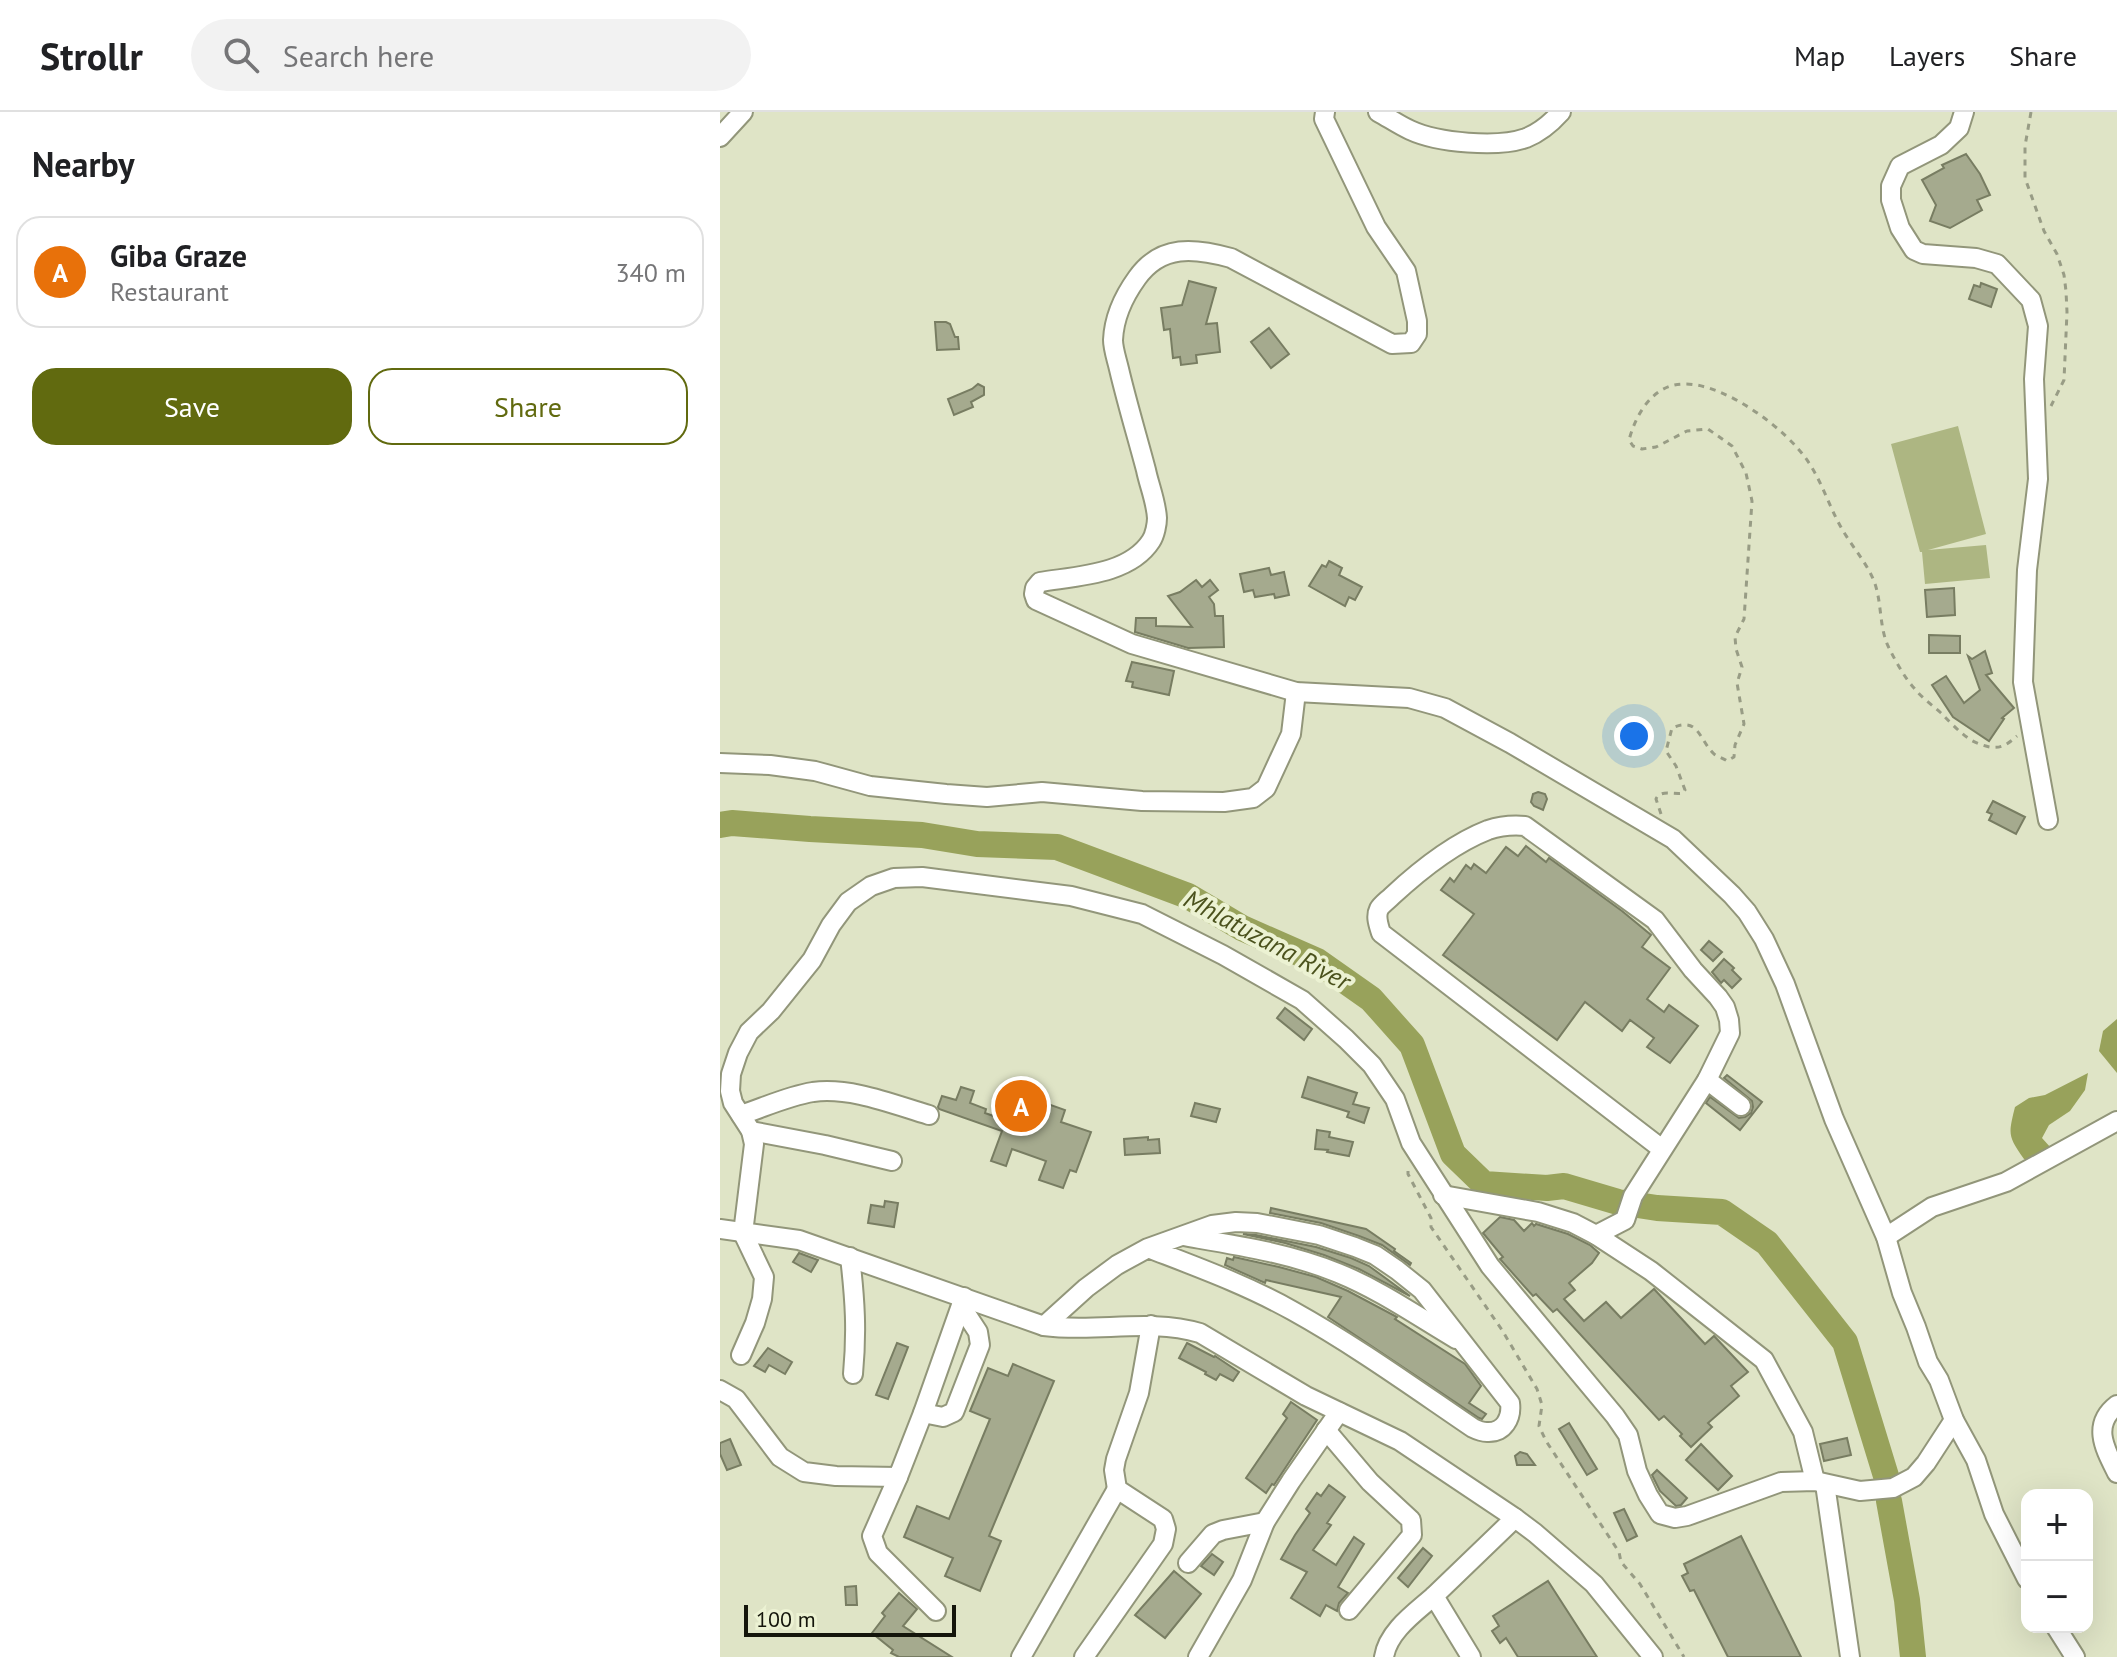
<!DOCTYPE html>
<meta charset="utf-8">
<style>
:root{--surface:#fff;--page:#f2f2f2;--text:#202124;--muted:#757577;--line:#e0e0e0;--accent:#616a0f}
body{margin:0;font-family:"PT Sans",sans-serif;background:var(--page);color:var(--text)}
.controls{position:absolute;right:24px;bottom:24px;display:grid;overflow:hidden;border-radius:16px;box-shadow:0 8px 32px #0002}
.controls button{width:72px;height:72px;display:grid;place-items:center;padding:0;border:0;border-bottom:2px solid var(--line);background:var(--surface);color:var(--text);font:40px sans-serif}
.scale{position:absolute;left:24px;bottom:20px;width:212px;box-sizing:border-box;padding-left:8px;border:4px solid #14150b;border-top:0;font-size:22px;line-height:28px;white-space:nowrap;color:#14150b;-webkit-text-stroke:6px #ecf2d3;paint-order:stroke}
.you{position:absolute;left:914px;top:624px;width:28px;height:28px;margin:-20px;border:6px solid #fff;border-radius:50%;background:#1a73e8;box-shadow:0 0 0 12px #1a73e833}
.badge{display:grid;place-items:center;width:52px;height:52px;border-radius:50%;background:var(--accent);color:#fff;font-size:26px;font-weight:700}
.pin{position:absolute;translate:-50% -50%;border:4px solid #fff;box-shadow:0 2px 8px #0006}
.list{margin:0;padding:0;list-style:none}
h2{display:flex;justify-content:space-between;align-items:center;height:104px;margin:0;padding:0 32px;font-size:34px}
h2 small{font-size:26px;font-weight:400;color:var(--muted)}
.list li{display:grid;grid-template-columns:52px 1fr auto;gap:24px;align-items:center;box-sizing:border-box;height:112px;margin:0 16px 16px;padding:0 16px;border:2px solid var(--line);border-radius:24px}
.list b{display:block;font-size:30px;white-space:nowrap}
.list p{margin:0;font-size:26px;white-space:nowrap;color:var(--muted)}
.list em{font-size:26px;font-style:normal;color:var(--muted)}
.actions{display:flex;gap:16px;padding:24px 32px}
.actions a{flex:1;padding:18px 0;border:2px solid var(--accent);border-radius:24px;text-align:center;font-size:28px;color:var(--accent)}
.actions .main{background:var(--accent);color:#fff}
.icon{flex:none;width:44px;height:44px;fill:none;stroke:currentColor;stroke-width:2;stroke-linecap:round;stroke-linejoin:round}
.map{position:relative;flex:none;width:1397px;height:1545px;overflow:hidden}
header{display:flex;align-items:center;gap:48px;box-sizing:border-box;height:112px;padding:0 40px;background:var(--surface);border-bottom:2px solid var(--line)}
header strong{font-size:38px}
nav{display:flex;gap:44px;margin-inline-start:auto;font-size:28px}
.search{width:560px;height:72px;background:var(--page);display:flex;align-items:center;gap:20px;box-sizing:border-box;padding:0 28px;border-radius:44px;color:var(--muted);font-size:30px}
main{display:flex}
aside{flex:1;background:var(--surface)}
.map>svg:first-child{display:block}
.green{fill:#adb682}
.water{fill:#98a25b}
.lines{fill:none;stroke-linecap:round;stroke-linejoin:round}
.river{stroke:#98a25b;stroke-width:26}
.building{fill:#a5aa8e;stroke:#787d62;stroke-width:2}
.minor-casing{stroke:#92967a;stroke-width:22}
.path{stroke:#989c85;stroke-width:3;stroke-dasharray:6 6;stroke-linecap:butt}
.minor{stroke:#fff;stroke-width:18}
.labels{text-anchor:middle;stroke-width:8;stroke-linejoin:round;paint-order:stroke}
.water-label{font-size:26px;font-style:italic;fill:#4b521d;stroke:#ecf2d3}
</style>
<header>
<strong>Strollr</strong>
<div class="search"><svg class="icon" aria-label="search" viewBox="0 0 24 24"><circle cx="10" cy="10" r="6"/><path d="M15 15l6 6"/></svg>Search here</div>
<nav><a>Map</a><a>Layers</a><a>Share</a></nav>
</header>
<main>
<aside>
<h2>Nearby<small></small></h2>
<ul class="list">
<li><span class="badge" style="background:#e8710a">A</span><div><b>Giba Graze</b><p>Restaurant</p></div><em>340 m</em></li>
</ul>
<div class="actions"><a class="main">Save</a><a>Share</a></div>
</aside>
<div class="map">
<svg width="1397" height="1545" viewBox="0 0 1397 1545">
<rect width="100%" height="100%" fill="#dfe4c6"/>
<polygon class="green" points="1238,314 1266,422 1208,438 1266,433 1270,466 1205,472 1202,440 1200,440 1171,332"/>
<g class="water">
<polygon points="1397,907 1397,961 1379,939 1383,919"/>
<path d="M1368,961L1365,978L1350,999L1329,1013L1322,1026L1331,1036L1321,1047H1304C1288,1024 1288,1023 1295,995L1309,986L1325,983Z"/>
</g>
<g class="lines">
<g class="river">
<polyline points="0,713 12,711 90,717 202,723 257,732 337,735 468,784 522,816 597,849 651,887 692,933 733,1042 764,1072 827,1076 844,1074 898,1090 937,1096 1002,1100 1047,1131 1125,1230 1166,1364"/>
<polyline points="1169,1389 1187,1488 1193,1545"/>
</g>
</g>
<g class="building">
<polygon points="1246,42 1260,62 1270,83 1257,88 1262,98 1230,116 1210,109 1216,93 1202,68 1224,56 1222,53"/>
<polygon points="469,169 496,176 486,212 497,211 500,240 476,243 477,251 461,253 460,245 453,246 450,217 444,218 441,196 462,193"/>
<polygon points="1261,171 1277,177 1271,195 1249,187 1254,173 1260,175"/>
<polygon points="215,210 226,210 230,212 235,225 238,225 239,237 217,238"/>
<polygon points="549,216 569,242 551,256 531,230"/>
<polygon points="258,272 264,275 264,283 251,290 253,295 234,303 228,287 252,277"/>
<polygon points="609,449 622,456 619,463 642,475 635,488 629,485 625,494 589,474 602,453 606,455"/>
<polygon points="549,456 551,463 564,460 569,483 555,486 554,482 535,485 533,478 524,480 520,462"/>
<polygon points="476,468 482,475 490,468 498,478 489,485 494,492 495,504 503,504 504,535 468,536 415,520 416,506 436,506 436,514 472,515 448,484 460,480"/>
<polygon points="1234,476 1235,503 1207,505 1205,478"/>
<polygon points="1209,523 1240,524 1240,541 1209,541"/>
<polygon points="1265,539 1272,561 1266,563 1294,596 1282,606 1284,607 1269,629 1233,605 1212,573 1226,564 1244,591 1260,578 1248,544 1252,547"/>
<polygon points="412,550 454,559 449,583 412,575 413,570 406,569"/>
<polygon points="818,680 825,682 827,687 823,698 814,694 811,690 813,682"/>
<polygon points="1273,689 1305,705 1296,722 1269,708 1272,702 1267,700"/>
<polygon points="806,734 826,750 829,746 902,799 931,823 922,835 950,856 927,887 944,900 949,893 978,914 950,951 927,935 934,926 910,908 902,919 865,890 837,928 723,843 754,802 721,778 730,766 734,770 746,753 751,757 754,752 766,761 786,735 798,744"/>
<polygon points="989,829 1002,840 993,849 981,838"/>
<polygon points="1004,847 1014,856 1012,858 1021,867 1012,876 1004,868 1001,871 992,860"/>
<polygon points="565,896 592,917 584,928 557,906"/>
<polygon points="1007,963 1042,990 1020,1018 986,991 990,985 1019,1006 1025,1005 1031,1001 1033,995 1032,989 1004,966"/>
<polygon points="588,965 637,981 633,992 649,996 644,1011 627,1005 629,1000 582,985"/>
<polygon points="241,975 254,979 250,991 266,997 265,1001 285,1008 287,1005 302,1010 311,986 345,998 341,1010 371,1020 356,1060 350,1058 343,1076 319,1068 326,1049 292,1037 286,1054 271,1049 282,1019 219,997 218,995 222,984 236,988"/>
<polygon points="475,991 500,997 496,1010 471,1004"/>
<polygon points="597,1018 610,1020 609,1025 633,1030 629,1044 607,1040 608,1038 595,1037"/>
<polygon points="428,1025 428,1028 439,1027 440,1041 405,1043 404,1027"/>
<polygon points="165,1089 178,1091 174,1115 148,1111 151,1093 164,1095"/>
<polygon points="551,1096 646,1117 675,1137 674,1139 691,1151 690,1153 662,1133 639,1124 601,1111 550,1101"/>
<polygon points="780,1105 794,1108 804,1119 812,1111 814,1114 816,1112 848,1122 870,1133 879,1141 872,1151 849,1171 855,1178 844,1187 864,1209 886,1190 901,1206 934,1177 985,1232 994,1224 1028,1260 1011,1274 1019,1284 988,1311 992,1315 971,1335 960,1324 962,1322 944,1304 939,1308 837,1197 833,1200 816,1182 813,1184 780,1147 783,1145 763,1121"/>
<polygon points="523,1122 536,1123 596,1135 631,1146 649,1154 690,1184 639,1157 604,1143 565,1131"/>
<polygon points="79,1141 98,1148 91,1160 73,1150"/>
<polygon points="514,1145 559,1155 596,1165 628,1179 677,1205 675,1207 745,1252 761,1274 749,1291 766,1302 762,1307 759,1306 608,1205 621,1185 546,1168 545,1171 505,1153 507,1146 513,1148"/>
<polygon points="177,1231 188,1235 168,1287 156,1283"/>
<polygon points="467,1231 494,1245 495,1244 519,1260 513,1269 500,1262 496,1268 485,1262 486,1260 459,1246"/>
<polygon points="48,1236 72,1250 65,1262 49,1253 45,1260 34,1254"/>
<polygon points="293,1252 334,1269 269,1424 281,1429 260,1479 225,1464 233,1446 184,1425 197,1394 229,1407 270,1307 250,1299 268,1256 288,1264"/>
<polygon points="571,1290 597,1308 554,1373 552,1372 546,1381 526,1366 567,1306 563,1302"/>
<polygon points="849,1311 877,1357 867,1363 839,1317"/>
<polygon points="1127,1326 1131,1343 1104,1349 1100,1332"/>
<polygon points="10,1327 21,1353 7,1358 0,1342 0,1331"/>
<polygon points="981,1332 1012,1364 998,1378 966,1348"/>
<polygon points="800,1340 807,1342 815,1353 797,1353 795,1344"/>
<polygon points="937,1358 967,1386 961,1393 956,1394 940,1379 932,1363"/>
<polygon points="609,1373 625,1385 607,1411 611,1413 593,1438 616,1453 634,1425 644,1432 618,1475 628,1481 619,1491 617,1499 606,1493 600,1504 571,1486 587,1460 561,1447 575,1423 590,1401 586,1397 597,1381 601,1384"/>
<polygon points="904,1397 917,1424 907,1429 894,1401"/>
<polygon points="1021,1424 1081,1545 1008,1545 974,1478 970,1479 962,1464 968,1461 964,1452"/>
<polygon points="703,1436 712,1444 688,1475 678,1466"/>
<polygon points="492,1442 503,1450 494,1463 481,1454"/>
<polygon points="454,1459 481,1482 445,1526 415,1503"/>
<polygon points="828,1469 877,1545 798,1545 786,1526 780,1531 772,1519 779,1514 773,1504"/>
<polygon points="136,1474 137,1493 126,1493 125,1475"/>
<polygon points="179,1481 197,1497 183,1514 232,1545 179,1545 171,1541 173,1538 152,1521 165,1504 162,1501"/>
</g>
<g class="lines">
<g class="minor-casing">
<g id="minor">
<path d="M605,0L604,7L656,115L686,159L697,209V222L691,231L672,232L511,146C475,136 441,132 417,166C404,184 394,205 393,228C393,237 397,248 399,257C407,291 417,324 426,358C429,373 436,389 437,406C437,412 435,423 431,429C409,463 356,464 320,470L315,476L314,482L316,488L412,532L576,580L689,586L725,596L790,631L953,727L1012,783L1027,800L1044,827L1065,872L1114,1007L1166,1125L1182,1181L1196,1215L1208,1250L1219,1268L1234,1308L1256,1348L1274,1402L1307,1467"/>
<path d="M658,0C669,6 679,13 690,18C718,31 778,36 806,26C819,21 832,10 841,0"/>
<polyline points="1244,0 1239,16 1221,33 1180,54 1171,74 1171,88 1180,116 1194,138 1203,142 1256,146 1277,152 1311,188 1318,214 1314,267 1318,367 1307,458 1303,570 1328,708"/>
<polyline points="0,25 23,0"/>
<polyline points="0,651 50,653 95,659 150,674 226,682 267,685 322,680 422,689 504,690 533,686 546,676 571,622 576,580"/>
<polyline points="987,968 1021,994"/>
<path d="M21,1003C45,995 68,984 93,980C131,975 172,992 209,1003"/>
<polyline points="31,1019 105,1033 172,1049"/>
<path d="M723,1083L818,1100L853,1111L876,1123L905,1108L913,1084L987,968L1010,921L1009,908L1005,895L998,885L973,858L935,808L805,714C793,713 780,714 768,718C732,732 700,758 672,784C668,788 661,793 659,797C655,805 659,814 661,821L942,1037"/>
<path d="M0,1117L79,1128L324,1214C376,1221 429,1206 480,1221L586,1284L680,1329L795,1406L815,1421L874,1472L933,1545"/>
<polyline points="876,1123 931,1159 1044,1248 1083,1320 1095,1369"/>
<path d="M463,1124C515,1133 570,1141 618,1161C660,1178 697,1204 736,1227"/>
<polyline points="1166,1125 1212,1095 1286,1070 1397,1009"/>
<path d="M130,1145C135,1188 137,1219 133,1262"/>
<path d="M324,1214L366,1176L397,1153L428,1136L492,1113L516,1110L537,1111L599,1123L635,1135L655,1143L677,1158L702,1178L790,1291C792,1306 784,1321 767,1320C762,1320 757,1318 753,1316C694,1276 636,1234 573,1199C527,1173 477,1155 428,1136"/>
<polyline points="21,1243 35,1211 42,1187 44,1165 23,1121 34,1032 31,1019 13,991 10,979 11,962 18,941 29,920 51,899 92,848 111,813 128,790 151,774 174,766 202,765 351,784 422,802 503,843 582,888 626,927 652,953 675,987 691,1031 770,1154 895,1304 908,1323 917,1359 928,1383 940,1402 955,1406 967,1404 1061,1370 1095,1369 1140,1379 1173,1376 1194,1365 1206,1351 1234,1308"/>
<polyline points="0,1278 16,1287 60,1345 84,1360 116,1364 178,1365 203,1301 244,1185"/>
<path d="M1397,1293C1371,1313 1385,1337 1397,1361"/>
<polyline points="203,1301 223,1305 234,1300 260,1233 258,1220 241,1194"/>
<polyline points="606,1318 650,1370 691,1408 692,1423 629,1498"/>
<polyline points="178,1365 152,1424 158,1441 216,1499"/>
<polyline points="1105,1372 1130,1545"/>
<polyline points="468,1451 493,1422 503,1418 545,1410"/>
<polyline points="1336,1515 1355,1545"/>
<polyline points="301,1545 397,1377"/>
<polyline points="364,1545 443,1432 446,1417 443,1407 397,1377 394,1358 396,1347 419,1281 431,1213"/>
<polyline points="478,1545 522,1468 545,1410 571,1369 619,1300"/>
<path d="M664,1545C668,1519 696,1500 714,1484"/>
<polyline points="751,1545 714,1484 795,1406"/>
</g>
</g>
<g class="path">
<polyline points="1311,0 1305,34 1305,66 1324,119 1337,142 1344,163 1346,179 1347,200 1344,268 1331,294"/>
<path d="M941,702L936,687C940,677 954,683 963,681L965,678L956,654L946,639L952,616C979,604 979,628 994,642C998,645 1003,646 1007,649L1014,645L1015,633L1024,612L1017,571L1022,555L1016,537L1015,525L1024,507L1032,389L1026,361L1012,334L988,317L967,319L936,335L922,337L913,334L909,328C916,302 933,272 964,272C1005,271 1068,318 1089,351C1104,374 1111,400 1125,422C1135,438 1147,452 1154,469C1162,490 1159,514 1168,534C1175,548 1184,565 1194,576C1201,585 1212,593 1221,601C1229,609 1238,619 1248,626C1253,630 1264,634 1270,635C1282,637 1289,631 1297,624"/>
<polyline points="688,1059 688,1062 711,1106 711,1115 782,1218 817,1277 822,1293 819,1314 826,1329 899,1440 901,1450 920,1472 964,1545"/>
</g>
<use href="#minor" class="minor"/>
</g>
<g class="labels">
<g class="water-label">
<text transform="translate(547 828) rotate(28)" y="9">Mhlatuzana River</text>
</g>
</g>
</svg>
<div class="controls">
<button>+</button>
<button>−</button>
</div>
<div class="scale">100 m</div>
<div class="you"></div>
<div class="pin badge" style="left:301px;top:994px;background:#e8710a">A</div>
</div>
</main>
